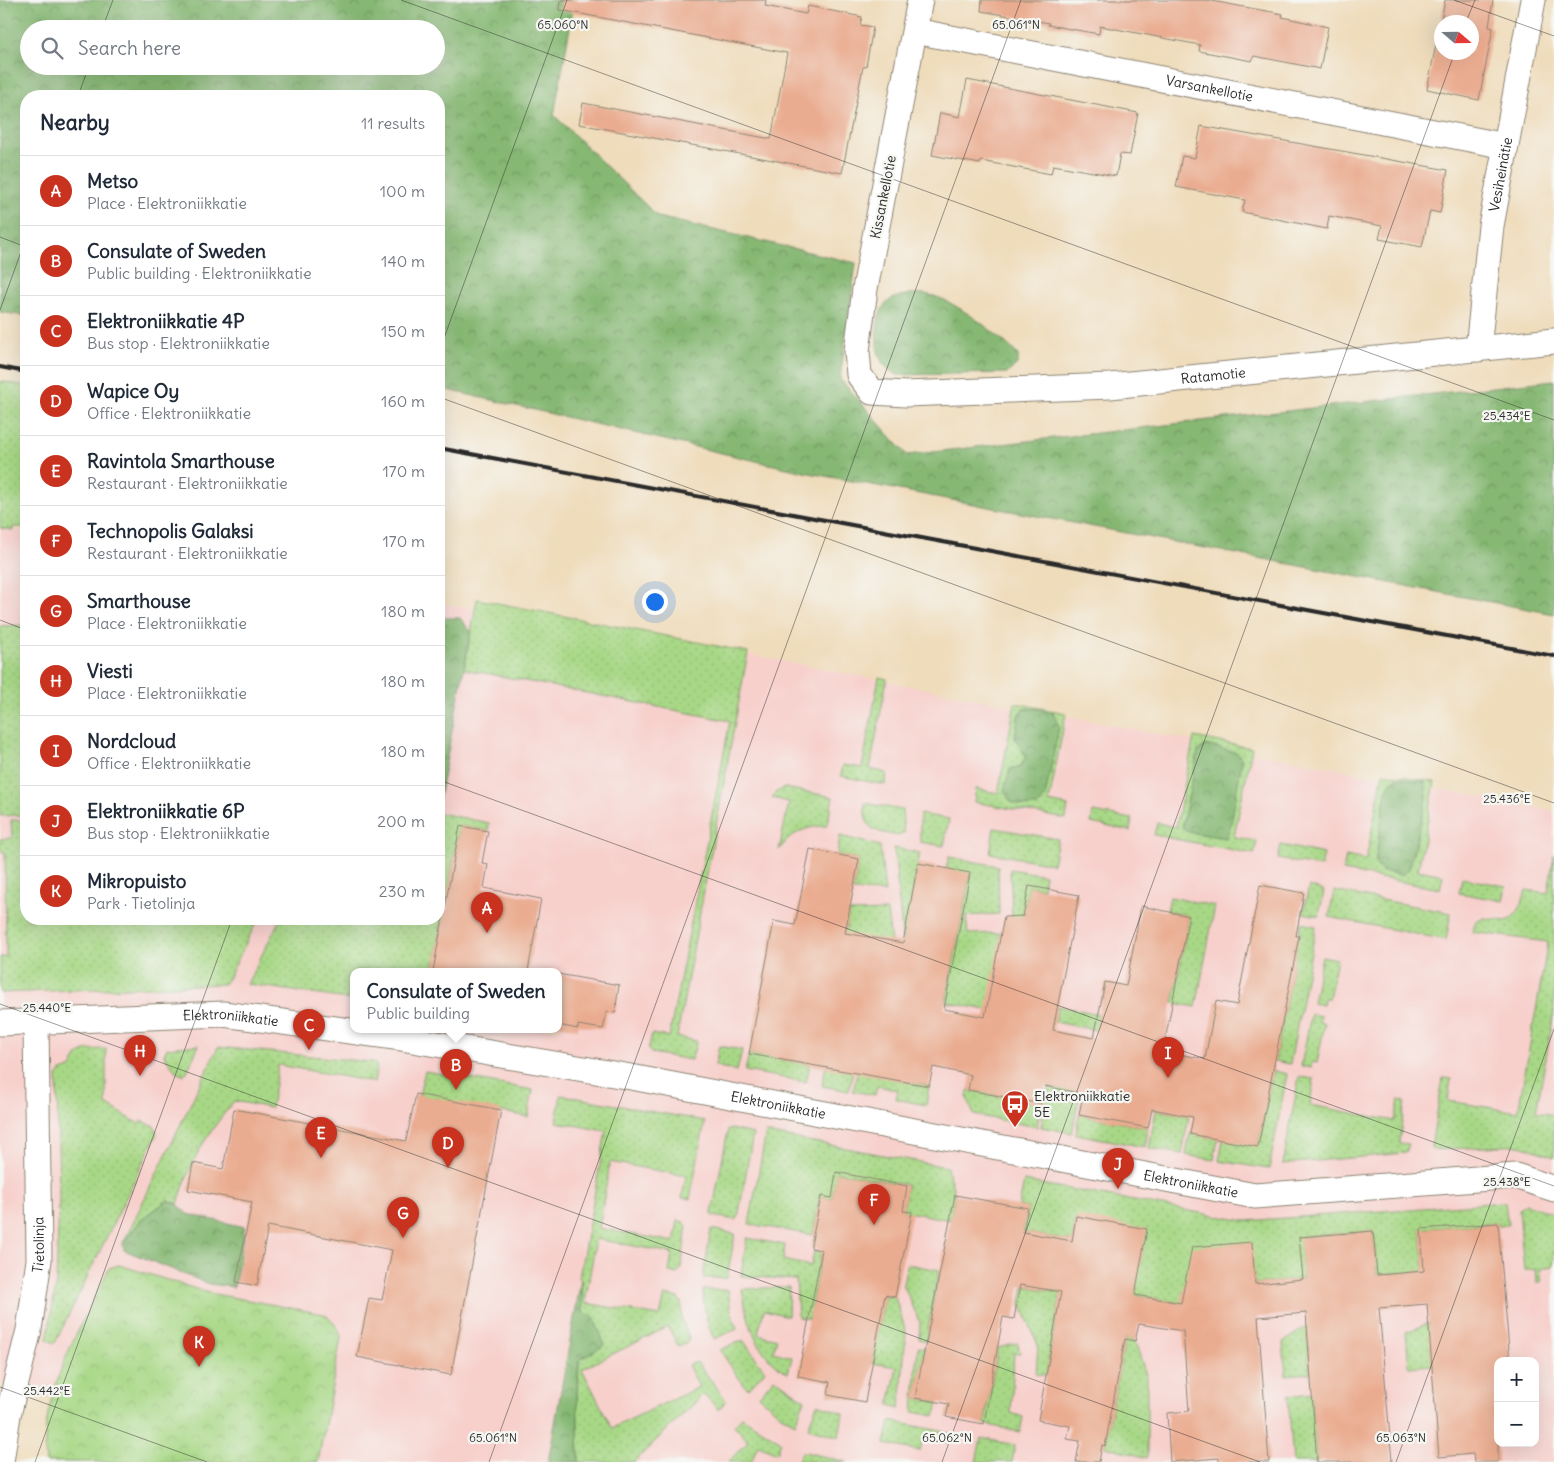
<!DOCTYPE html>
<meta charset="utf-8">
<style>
:root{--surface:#fff;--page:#f6f6f7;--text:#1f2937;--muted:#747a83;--line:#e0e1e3;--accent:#c8321e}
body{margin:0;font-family:Delius,sans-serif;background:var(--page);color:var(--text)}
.controls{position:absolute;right:15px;bottom:15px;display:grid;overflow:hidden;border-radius:10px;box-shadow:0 5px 20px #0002}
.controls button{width:45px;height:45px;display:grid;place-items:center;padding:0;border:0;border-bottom:1px solid var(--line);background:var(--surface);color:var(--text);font:25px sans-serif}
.compass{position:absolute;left:1434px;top:15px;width:45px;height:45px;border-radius:50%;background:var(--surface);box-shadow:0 5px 20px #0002;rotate:110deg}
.you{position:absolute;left:654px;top:601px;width:18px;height:18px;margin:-12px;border:4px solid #fff;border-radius:50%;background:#1a73e8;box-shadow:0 0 0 8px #1a73e833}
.badge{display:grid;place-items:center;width:32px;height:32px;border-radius:50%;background:var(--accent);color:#fff;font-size:16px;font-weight:700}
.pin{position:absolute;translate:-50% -41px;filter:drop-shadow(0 1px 2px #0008)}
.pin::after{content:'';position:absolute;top:26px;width:18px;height:15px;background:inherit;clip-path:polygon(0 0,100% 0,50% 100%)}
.popup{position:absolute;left:350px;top:968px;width:212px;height:65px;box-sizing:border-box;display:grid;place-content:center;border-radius:10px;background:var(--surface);filter:drop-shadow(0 1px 4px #0005);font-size:16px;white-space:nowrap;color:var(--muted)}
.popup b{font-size:19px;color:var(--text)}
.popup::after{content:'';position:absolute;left:50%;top:100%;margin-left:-10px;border:10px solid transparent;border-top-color:var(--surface)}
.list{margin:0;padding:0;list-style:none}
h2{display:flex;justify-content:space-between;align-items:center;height:65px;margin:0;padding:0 20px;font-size:21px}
h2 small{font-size:16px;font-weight:400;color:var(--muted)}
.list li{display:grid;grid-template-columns:32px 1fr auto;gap:15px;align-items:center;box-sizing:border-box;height:70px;padding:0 20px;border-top:1px solid var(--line)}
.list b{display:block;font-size:19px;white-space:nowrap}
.list p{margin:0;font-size:16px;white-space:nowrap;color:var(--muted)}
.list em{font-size:16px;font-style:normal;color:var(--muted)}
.icon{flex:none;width:28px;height:28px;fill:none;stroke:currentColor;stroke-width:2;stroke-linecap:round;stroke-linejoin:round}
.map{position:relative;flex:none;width:1554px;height:1462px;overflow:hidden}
.search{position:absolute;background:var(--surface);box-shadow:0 5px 20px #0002;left:20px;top:20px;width:425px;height:55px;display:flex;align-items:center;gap:12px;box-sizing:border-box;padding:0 18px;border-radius:28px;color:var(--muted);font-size:19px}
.panel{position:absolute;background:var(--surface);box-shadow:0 5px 20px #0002;left:20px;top:90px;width:425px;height:835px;border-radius:20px}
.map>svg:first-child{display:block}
.built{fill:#f7d0cc;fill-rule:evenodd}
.grass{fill:url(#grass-dots);stroke:#6a8258;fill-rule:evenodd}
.forest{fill:url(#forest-crowns);stroke:#58724f;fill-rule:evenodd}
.park{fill:url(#park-crowns);stroke:#6a8258}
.building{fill:#eaac90;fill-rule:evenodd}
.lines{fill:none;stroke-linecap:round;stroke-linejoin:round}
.minor-casing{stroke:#8d8473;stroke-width:27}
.minor{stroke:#fff;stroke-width:25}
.rail{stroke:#2b2b2b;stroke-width:4}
.ticks{fill:none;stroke:#2b2b2b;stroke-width:1;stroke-opacity:0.45}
.labels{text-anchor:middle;stroke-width:4.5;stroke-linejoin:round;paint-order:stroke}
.street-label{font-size:14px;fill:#2b2b2b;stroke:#f6f6f2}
.poi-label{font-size:14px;fill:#2b2b2b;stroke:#f6f6f2;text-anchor:start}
.ticks-label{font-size:12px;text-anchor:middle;fill:#2b2b2b;stroke:#f6f6f2;stroke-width:4.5;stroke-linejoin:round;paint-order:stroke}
</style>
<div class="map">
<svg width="1554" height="1462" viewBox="0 0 1554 1462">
<defs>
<pattern id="grass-dots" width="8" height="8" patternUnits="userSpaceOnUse" patternTransform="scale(1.25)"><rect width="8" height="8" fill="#a8d886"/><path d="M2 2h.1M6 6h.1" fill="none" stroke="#91ba74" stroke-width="1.8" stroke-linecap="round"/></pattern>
<pattern id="forest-crowns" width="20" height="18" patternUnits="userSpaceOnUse" patternTransform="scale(1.25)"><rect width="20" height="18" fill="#86b873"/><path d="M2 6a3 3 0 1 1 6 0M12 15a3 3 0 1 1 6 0" fill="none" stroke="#6e965f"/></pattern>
<pattern id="park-crowns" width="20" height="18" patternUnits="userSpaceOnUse" patternTransform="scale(1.25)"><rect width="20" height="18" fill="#a8d886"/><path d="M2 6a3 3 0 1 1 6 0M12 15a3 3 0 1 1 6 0" fill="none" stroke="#91ba74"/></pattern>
</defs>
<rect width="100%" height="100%" fill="#f6f6f2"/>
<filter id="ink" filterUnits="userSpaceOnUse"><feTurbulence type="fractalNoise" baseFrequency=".02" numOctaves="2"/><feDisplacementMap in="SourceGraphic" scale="10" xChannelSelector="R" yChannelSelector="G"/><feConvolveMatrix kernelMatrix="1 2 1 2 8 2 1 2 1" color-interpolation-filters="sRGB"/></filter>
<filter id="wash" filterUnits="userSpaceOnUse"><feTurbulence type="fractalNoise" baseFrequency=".0096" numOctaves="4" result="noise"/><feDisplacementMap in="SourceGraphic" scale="20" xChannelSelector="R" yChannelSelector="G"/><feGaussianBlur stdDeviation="1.12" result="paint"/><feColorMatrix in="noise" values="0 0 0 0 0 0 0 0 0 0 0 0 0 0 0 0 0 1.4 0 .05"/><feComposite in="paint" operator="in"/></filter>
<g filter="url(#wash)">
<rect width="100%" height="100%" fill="#efdcbb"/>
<path class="built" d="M0,527L26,532V919H439V603L762,657L1554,811V1462H579V1360L583,1312L581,1283L548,1462H292L289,1426L0,1384ZM354,971H558V1029H354ZM1498,1361H1535V1443H1498Z"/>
<g class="grass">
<polygon points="0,381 26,386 26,527 13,527 13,530 0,528"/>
<polygon points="477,599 748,652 677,1037 697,1041 691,1060 651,1053 648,1050 652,1034 669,1037 730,721 464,669"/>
<polygon points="26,625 26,652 24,653 26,812 24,812 23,815 0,816 0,626"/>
<polygon points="879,677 887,679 870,769 887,773 885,785 841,776 843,765 862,768"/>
<path d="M1015,703L1066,713L1049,802L1068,806L1066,819L974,802L976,789L998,793ZM1023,709H1038L1023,806L1010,769L1021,766L1027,756L1015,738L1019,714Z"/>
<polygon points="1194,737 1252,748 1234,837 1257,841 1254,854 1154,835 1157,823 1176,827"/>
<polygon points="1383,773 1435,782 1418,870 1443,875 1440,889 1343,871 1346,856 1366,860"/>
<path d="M785,788L833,797L827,826C805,826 792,833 779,850L789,802L772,798L776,792Z"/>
<path d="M865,803L902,810L904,833L898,836C875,831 863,831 865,803Z"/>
<polygon points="1093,812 1132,819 1130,831 1091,823"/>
<polygon points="439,813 489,823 488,831 460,826 433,971 354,971 353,1000 247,984 280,919 439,919"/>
<polygon points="920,814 949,819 944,846 920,842"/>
<polygon points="11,820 26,820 26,919 258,919 229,977 224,984 0,993 0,957 6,957 5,852 0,851 0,839 12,838"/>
<polygon points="994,828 1058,839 1053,864 990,853"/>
<polygon points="840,836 880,846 885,892 853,891 859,859 837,855"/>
<polygon points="1281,845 1324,854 1321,867 1278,859"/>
<polygon points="894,848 920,853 903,944"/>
<path d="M1554,855V1014L1536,1112L1554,1115V1157L1520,1145L1433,1150L1431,1147L1443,1078L1451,1079L1448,1101L1518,1112L1548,942L1472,932L1476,922L1484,918L1507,921C1520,913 1522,904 1526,890L1548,893Z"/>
<polygon points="949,857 998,866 999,914 966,916 968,934 1000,933 1002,962 987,1010 946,1002 970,874 946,869"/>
<polygon points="1010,869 1045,875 1043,888 1029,886 1014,964"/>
<polygon points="1462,878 1506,886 1503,901 1459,893"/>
<polygon points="1309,886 1324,891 1319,916 1303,913"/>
<polygon points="1334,891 1451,913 1446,940 1329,917"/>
<polygon points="1170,897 1215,906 1196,1007 1173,1003 1189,916 1167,911"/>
<polygon points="887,911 891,941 835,983 849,912"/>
<polygon points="1301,923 1316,926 1290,1064 1275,1061"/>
<polygon points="1322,956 1337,959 1329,998 1324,998 1323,1005 1313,1003"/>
<polygon points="1058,1006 1099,1014 1096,1030 1055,1022"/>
<polygon points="1311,1014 1321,1016 1319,1022 1325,1023 1317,1063 1312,1062 1311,1068 1301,1066"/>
<polygon points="199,1045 187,1072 183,1075 177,1073 164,1055 167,1048"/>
<polygon points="719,1046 742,1050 737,1071 715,1066"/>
<path d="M218,1047L372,1062L377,1066L374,1082L278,1065L271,1108L234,1101C204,1139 192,1157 178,1204L168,1200L141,1220L123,1243Z"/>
<path d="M106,1049V1104L139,1124L141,1121L154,1126L157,1134L55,1343L47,1340L56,1285L59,1199L57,1076L61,1071L71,1068C79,1048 86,1050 106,1049Z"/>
<polygon points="829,1049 856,1055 849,1091 822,1086"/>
<polygon points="749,1054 810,1065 806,1082 745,1071"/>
<polygon points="425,1071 533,1090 528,1117 419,1095"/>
<polygon points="1273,1071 1287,1074 1269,1169 1219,1161 1223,1140 1258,1146"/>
<polygon points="857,1072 929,1086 926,1105 896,1099 898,1090 877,1086 875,1095 853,1091"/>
<polygon points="1299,1077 1314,1079 1310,1105 1395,1121 1399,1100 1405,1102 1399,1143 1409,1144 1406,1153 1283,1164"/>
<polygon points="1049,1087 1080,1093 1072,1133 1041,1127"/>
<polygon points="968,1090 1041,1104 1037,1127 974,1115 967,1098"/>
<polygon points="561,1095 705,1121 690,1199 682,1198 686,1176 610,1162 599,1228 674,1242 678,1221 684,1222 687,1226 681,1269 677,1274 669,1272 672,1253 596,1239 585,1303 660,1316 665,1295 678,1298 681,1302 682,1320 689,1338 687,1343 679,1347 668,1327 582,1369 612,1428 699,1387 688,1365 697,1362 726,1400 719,1410 704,1394 634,1462 579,1462 577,1392 583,1312 581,1280 579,1278 606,1131 556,1122"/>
<polygon points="1156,1110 1189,1116 1182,1154 1149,1148"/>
<polygon points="1079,1115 1148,1128 1145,1147 1076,1134"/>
<polygon points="731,1129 753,1134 738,1218 736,1220 713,1216 712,1213 728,1130"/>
<polygon points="766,1133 947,1167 955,1195 950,1220 903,1211 907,1185 837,1172 832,1198 820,1196 813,1235 749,1224"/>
<polygon points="1190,1134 1218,1139 1214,1160 1186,1155"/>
<polygon points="1024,1181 1245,1221 1505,1202 1508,1225 1499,1226 1498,1223 1421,1229 1424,1271 1377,1275 1373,1231 1300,1237 1303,1279 1255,1284 1251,1242 1181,1303 1135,1295 1076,1217 1072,1241 1023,1232 1028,1208 1019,1206"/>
<polygon points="1526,1204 1554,1214 1554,1262 1552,1267 1540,1269 1542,1282 1537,1282 1536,1269 1524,1271 1519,1209"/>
<polygon points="711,1229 735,1234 727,1278 703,1278"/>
<polygon points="747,1238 785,1245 783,1260 811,1266 814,1251 821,1253 809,1319 798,1317 796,1280 741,1276"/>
<polygon points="907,1264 939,1270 926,1341 919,1339 920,1323 903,1284"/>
<polygon points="1024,1286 1061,1293 1046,1375 1036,1374 1038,1345 1021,1304"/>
<path d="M789,1287L788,1316L764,1310L758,1334L777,1339L773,1352L792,1357L788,1373C757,1358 747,1320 742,1289Z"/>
<path d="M703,1290H728L731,1311L737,1329L714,1339C706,1323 704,1308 703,1290Z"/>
<polygon points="885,1295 895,1297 906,1332 900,1408 889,1405 897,1367 872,1363"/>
<polygon points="1429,1323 1432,1365 1409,1367 1406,1332"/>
<polygon points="1307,1326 1310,1373 1286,1375 1283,1342"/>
<polygon points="1125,1339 1135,1341 1147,1378 1147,1458 1105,1446"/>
<polygon points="743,1340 765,1371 748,1389 738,1377 720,1350"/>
<polygon points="1018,1343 1020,1353 1014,1353 1011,1413 1023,1417 1020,1432 984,1424 998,1348"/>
<polygon points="918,1347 925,1348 915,1398 938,1402 935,1416 913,1412"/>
<polygon points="774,1378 805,1400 795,1423 781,1415 759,1396"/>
<polygon points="1312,1393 1317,1462 1293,1462 1288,1396"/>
<polygon points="817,1404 843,1413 839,1437 808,1428"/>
<polygon points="742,1417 781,1442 777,1453 758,1445 751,1462 728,1462 748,1441 734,1425"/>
<polygon points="890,1421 950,1433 948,1443 923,1438 920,1451 885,1444"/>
<polygon points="981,1438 1015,1445 1012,1462 976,1462"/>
<polygon points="805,1452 847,1462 798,1461 801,1453"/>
</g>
<g class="forest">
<path d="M0,0H575L554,115L658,217L856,263L840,379L907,455L1554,380V614L804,472L439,388V96H26V316L0,312ZM29,29H436V66H29Z"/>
<path d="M910,294C916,294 924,293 930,295C953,299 1002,337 1018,355V363L1008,373L897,375C893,372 887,369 884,365C874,353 874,317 885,305C891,297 901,296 910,294Z"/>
<polygon points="439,618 460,618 471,632 439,798"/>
<polygon points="1023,709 1038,709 1053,713 1059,727 1045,797 1038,806 1023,806 1011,802 1004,790 1010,769 1021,766 1026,756 1015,738 1019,714"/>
<polygon points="1206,745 1238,753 1242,760 1231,824 1226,838 1188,832 1182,827 1198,751"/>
<polygon points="1398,778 1425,782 1427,797 1409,869 1402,875 1382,871 1375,863 1386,791 1391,782"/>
<polygon points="168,1200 178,1204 187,1214 245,1227 234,1287 209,1284 124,1250 123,1243 141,1220"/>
<polygon points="581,1280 583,1312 593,1316 605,1345 579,1360 577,1392 579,1462 548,1462"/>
</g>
<path class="park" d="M119,1265L209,1293L324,1314C331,1319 340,1329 341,1338L318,1462H46C37,1397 82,1325 109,1268Z"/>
<g id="blocks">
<g class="building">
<polygon points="561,0 766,0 765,6 806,14 808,6 862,17 860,25 873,27 866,67 863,67 842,173 579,124 583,103 771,139 787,53 560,10"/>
<polygon points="982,0 1206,0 1283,14 1282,17 1328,27 1320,69 1254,56 1252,61 1199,51 1200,45 1100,26 1099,34 1048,25 1049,23 981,11"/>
<path d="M1445,0H1493L1489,27L1493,28L1479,100L1427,89ZM1442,22H1472V52H1442Z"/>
<polygon points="967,80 1138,113 1130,155 1120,154 1116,176 1053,165 1051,174 981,161 980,164 932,155 940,113 960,117"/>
<polygon points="1201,126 1448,170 1440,213 1430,211 1422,247 1379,239 1382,226 1329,216 1327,229 1242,212 1245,200 1176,187 1182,156 1195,158"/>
<polygon points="460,826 488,831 482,863 488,864 484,888 541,899 528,971 433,971"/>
<polygon points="810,849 859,859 845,933 903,943 918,863 970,873 944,1009 985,1017 1004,917 1023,916 1029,886 1079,895 1053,1030 1094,1038 1105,982 1126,986 1141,906 1189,916 1163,1051 1205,1059 1216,1001 1237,1005 1260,885 1304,893 1296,936 1299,936 1258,1147 1190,1134 1193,1117 1152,1109 1148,1128 1079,1115 1083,1094 1045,1086 1041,1104 968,1090 971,1075 933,1067 929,1086 749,1054 774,921 795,925"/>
<polygon points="558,974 619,985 615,1013 607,1012 603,1029 578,1025 578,1029 558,1025"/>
<polygon points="416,1094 501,1110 451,1375 357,1357 369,1298 382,1300 392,1250 268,1226 257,1286 236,1282 252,1202 188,1190 193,1163 223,1169 234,1109 406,1141"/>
<polygon points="836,1172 907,1186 903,1211 912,1212 895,1297 885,1295 865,1402 828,1395 830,1382 798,1376 822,1250 811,1248 811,1245 821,1196 832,1198"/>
<polygon points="955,1195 1028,1208 1023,1232 1072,1241 1076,1216 1147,1229 1135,1295 1181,1303 1192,1247 1252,1242 1255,1284 1303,1279 1299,1237 1373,1231 1377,1275 1424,1271 1421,1229 1498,1223 1510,1361 1498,1361 1498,1462 1474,1462 1473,1454 1439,1457 1427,1304 1379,1308 1392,1462 1317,1462 1306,1313 1258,1317 1269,1462 1219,1462 1219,1458 1170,1462 1167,1413 1189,1411 1183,1331 1139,1324 1135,1341 1125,1339 1105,1446 1102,1445 1099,1462 1076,1462 1080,1441 1067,1439 1070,1426 1038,1420 1061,1292 1020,1285 1014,1319 1003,1317 984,1424 946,1417 949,1404 915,1398"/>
</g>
</g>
</g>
<g filter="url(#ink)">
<use href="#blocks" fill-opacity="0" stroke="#8d8473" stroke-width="1"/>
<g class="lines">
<g class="minor-casing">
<g id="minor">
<path id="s1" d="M920,0L865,289L857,351L859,375L872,392L906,394L1110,386L1554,341"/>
<path id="s2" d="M915,31L1506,146"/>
<path id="s3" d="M1478,349L1491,226L1533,0"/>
<path id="s4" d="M0,1023L223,1014L395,1037L631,1077L1255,1196L1516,1176L1554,1189"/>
<path id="s5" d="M1,1462L8,1415L29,1330L39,1260L36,1022"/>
</g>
</g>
<use href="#minor" class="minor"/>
<g class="rail">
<polyline points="0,367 26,372"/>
<polyline points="439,448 1554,656"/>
</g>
</g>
</g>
<path class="ticks" d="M401,0L1554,420M1454,0L1554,36M1466,22L1475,0M102,29L113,0M78,96L89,66M0,237L26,247M0,310L26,238M439,352L567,0M439,397L1554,803M0,620L26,630M439,780L1554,1186M0,1004L1260,1462M0,1387L207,1462M35,1462L232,919M489,1462L1021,0M942,1462L1455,52M1396,1462L1554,1029"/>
<defs>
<g id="bus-pin" transform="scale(1.4375)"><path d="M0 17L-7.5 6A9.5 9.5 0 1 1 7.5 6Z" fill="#c8321e" stroke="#f6f6f2"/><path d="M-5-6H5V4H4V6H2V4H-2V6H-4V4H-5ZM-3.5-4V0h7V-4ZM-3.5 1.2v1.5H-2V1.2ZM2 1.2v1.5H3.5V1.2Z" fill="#fff"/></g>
</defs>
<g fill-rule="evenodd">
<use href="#bus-pin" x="1015" y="1104"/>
</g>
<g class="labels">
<g class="street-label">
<text dy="5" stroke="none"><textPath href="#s2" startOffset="300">Varsankellotie</textPath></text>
<text dy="5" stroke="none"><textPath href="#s3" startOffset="176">Vesiheinätie</textPath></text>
<text transform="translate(883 197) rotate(-79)" y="5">Kissankellotie</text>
<text dy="5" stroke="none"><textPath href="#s1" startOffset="744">Ratamotie</textPath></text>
<text dy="5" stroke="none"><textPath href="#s4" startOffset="231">Elektroniikkatie</textPath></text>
<text dy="5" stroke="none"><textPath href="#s4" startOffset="786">Elektroniikkatie</textPath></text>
<text dy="5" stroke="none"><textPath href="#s4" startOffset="1206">Elektroniikkatie</textPath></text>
<text dy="5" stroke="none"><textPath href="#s5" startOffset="221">Tietolinja</textPath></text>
</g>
<g class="poi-label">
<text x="1034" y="1101">Elektroniikkatie<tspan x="1034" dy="16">5E</tspan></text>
</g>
</g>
<g class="ticks-label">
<text x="563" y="29">65.060°N</text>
<text x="1016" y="29">65.061°N</text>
<text x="1507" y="420">25.434°E</text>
<text x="1507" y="803">25.436°E</text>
<text x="47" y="1012">25.440°E</text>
<text x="1507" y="1186">25.438°E</text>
<text x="47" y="1395">25.442°E</text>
<text x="493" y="1442">65.061°N</text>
<text x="947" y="1442">65.062°N</text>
<text x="1401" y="1442">65.063°N</text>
</g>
</svg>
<div class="controls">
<button>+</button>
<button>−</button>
</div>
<svg class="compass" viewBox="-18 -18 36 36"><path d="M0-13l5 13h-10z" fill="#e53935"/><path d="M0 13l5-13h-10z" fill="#747a83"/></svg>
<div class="you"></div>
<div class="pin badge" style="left:487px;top:933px">A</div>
<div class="pin badge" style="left:456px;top:1090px">B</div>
<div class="popup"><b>Consulate of Sweden</b>Public building</div>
<div class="pin badge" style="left:309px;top:1050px">C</div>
<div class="pin badge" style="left:448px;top:1168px">D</div>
<div class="pin badge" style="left:321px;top:1158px">E</div>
<div class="pin badge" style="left:874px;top:1225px">F</div>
<div class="pin badge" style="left:403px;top:1238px">G</div>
<div class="pin badge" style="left:140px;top:1076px">H</div>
<div class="pin badge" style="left:1168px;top:1078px">I</div>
<div class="pin badge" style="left:1118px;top:1189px">J</div>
<div class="pin badge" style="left:199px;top:1367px">K</div>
<div class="search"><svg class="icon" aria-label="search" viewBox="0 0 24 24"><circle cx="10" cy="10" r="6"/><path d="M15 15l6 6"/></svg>Search here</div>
<section class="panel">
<h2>Nearby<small>11 results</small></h2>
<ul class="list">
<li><span class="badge">A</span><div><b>Metso</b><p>Place · Elektroniikkatie</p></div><em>100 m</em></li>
<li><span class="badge">B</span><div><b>Consulate of Sweden</b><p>Public building · Elektroniikkatie</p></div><em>140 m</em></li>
<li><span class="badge">C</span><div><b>Elektroniikkatie 4P</b><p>Bus stop · Elektroniikkatie</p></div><em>150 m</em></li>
<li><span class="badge">D</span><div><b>Wapice Oy</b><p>Office · Elektroniikkatie</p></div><em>160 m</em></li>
<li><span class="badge">E</span><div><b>Ravintola Smarthouse</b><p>Restaurant · Elektroniikkatie</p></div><em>170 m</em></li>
<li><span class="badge">F</span><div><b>Technopolis Galaksi</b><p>Restaurant · Elektroniikkatie</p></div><em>170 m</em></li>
<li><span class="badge">G</span><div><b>Smarthouse</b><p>Place · Elektroniikkatie</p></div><em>180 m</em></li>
<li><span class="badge">H</span><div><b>Viesti</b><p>Place · Elektroniikkatie</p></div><em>180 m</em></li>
<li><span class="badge">I</span><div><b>Nordcloud</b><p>Office · Elektroniikkatie</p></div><em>180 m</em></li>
<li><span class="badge">J</span><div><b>Elektroniikkatie 6P</b><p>Bus stop · Elektroniikkatie</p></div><em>200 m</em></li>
<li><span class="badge">K</span><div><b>Mikropuisto</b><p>Park · Tietolinja</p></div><em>230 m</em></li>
</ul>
</section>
</div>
